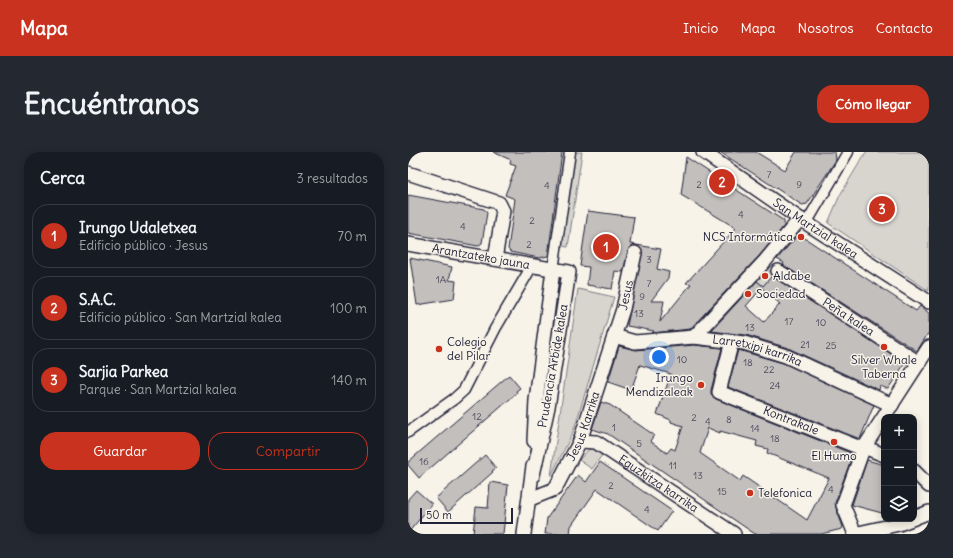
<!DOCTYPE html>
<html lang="es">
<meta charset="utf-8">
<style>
:root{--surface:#171b24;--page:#242831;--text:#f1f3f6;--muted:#9ea1a6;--line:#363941;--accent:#c8321e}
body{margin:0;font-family:Delius,sans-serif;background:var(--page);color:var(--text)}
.controls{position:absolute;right:12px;bottom:12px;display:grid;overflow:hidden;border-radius:8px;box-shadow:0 2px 10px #0003}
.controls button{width:36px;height:36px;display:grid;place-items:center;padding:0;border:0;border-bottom:1px solid var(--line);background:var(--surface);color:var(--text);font:20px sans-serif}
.scale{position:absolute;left:12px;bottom:10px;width:93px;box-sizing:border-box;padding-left:4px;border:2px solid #22223b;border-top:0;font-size:11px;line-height:14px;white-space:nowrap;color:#22223b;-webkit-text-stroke:3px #f7f3e8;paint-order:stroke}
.you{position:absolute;left:251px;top:205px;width:14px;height:14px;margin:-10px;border:3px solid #fff;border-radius:50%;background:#1a73e8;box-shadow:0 0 0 6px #1a73e833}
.badge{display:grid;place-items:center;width:26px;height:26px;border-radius:50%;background:var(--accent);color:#fff;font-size:13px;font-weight:700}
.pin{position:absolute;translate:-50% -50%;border:2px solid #fff;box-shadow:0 1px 4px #0006}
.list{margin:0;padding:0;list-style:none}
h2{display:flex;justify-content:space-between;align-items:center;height:52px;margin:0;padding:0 16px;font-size:17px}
h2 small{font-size:13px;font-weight:400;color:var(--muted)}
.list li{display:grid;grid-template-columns:26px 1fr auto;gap:12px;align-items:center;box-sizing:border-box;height:64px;margin:0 8px 8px;padding:0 8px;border:1px solid var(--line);border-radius:16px}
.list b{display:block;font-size:15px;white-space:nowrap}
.list p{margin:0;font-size:13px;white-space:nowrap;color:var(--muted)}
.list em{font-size:13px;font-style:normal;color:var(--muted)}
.actions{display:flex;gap:8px;padding:12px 16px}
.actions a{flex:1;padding:9px 0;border:1px solid var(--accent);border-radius:16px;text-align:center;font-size:14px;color:var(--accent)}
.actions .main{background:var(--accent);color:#fff}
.icon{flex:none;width:22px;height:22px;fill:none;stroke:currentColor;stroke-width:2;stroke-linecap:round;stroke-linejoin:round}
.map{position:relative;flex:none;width:521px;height:382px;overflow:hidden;border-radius:16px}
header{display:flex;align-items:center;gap:24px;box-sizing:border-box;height:56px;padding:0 20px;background:var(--accent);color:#fff}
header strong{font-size:19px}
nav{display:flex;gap:22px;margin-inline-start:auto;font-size:14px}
.intro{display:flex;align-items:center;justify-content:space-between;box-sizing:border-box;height:96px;padding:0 24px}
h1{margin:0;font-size:28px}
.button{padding:10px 18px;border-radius:16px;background:var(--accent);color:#fff;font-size:14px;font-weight:700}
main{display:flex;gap:24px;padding:0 24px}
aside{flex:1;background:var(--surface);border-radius:16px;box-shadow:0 2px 10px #0003}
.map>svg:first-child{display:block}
.green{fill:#d8d5cf;stroke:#7d7c85}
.building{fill:#c2bfbd;stroke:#22223b;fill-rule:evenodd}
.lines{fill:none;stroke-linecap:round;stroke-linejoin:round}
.pedestrian-casing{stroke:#22223b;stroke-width:13}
.minor-casing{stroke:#22223b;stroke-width:16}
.pedestrian{stroke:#f7f3e8;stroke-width:10}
.minor{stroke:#f7f3e8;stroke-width:13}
.poi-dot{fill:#c8321e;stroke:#f7f3e8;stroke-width:1.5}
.labels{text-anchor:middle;stroke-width:3;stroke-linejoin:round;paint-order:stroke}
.number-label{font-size:10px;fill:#4a495c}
.street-label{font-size:12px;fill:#22223b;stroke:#f7f3e8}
.poi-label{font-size:12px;fill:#22223b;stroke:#f7f3e8;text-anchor:start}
</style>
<header>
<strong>Mapa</strong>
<nav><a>Inicio</a><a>Mapa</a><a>Nosotros</a><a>Contacto</a></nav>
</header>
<div class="intro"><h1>Encuéntranos</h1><a class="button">Cómo llegar</a></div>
<main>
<aside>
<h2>Cerca<small>3 resultados</small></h2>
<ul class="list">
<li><span class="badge">1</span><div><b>Irungo Udaletxea</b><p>Edificio público · Jesus</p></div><em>70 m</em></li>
<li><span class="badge">2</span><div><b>S.A.C.</b><p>Edificio público · San Martzial kalea</p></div><em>100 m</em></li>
<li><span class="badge">3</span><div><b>Sarjia Parkea</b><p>Parque · San Martzial kalea</p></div><em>140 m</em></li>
</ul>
<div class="actions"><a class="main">Guardar</a><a>Compartir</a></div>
</aside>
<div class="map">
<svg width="521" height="382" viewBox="0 0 521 382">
<rect width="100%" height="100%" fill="#f7f3e8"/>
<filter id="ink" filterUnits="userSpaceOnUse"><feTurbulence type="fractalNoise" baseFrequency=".025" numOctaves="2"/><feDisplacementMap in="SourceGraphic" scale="8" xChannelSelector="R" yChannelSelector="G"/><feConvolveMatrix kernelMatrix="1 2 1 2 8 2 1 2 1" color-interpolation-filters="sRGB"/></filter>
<g filter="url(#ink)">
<g class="green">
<polygon points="167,0 174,0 160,95 153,94"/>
<polygon points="458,0 521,0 521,139 420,71 432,43"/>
<polygon points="357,115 366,123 355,134 347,127"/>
<polygon points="170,137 206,145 172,258 165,280 143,324"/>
<polygon points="181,297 185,297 194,303 184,317 171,308"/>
</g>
<g class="building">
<polygon points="85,0 154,0 140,104 131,106 102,100 100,97 107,47 97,43 108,14 102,12 103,8"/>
<polygon points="312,0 348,0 377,18 388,0 427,0 428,8 399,52 394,53"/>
<polygon points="278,5 376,69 376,74 351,104 282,177 244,181 246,179 219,174 234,98 228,93 221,96 215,120 207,119 204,137 179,133 181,115 172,114 180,59 226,65 222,92 253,97 249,117 261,120 260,126 243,149 256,149 252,170 283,132 278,131 328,76 273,43"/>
<polygon points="0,43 76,57 79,61 74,91 70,94 0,81"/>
<polygon points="392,83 508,159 512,154 521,161 521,180 509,199 375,113 376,111 369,107 389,84"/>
<polygon points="2,106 44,115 41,128 48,129 46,147 9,153"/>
<path d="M364,124L497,211L480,237L472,234L471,238L380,196L338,183L303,179L349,129L355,134ZM354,136L372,152L356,170L338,154Z"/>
<path d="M286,193L314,196L303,238V242L308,247L445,302L427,351L428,356L435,375L434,377L413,382H347L200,282L184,277L193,250L202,253L246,283L242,289L259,301L263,296L267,298L275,274L263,270V268L249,262L263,222L232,213L223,238L200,230L211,194L228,198ZM300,276L312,281V279L349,289L348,294L360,297L359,301L421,326L399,368L335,324L332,329L292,301Z"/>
<polygon points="330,198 375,211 466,253 452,287 320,235"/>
<polygon points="101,223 112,236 108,239 109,241 11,326 0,313 0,310"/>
<polygon points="77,303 88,316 84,319 85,320 40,360 28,346"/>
<polygon points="459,308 476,313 476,352 474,361 444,353"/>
<polygon points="192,310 264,359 250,379 189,337 163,374 162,382 137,382 139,366 170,323 178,330"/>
<polygon points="82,330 100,333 95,382 65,382 68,355 80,356"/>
<polygon points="8,338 24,352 0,381 0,347"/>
</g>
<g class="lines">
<g class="pedestrian-casing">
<g id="pedestrian">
<polyline points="399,70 440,0"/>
<polyline points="145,118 162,0"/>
<polyline points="0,280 46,247 56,238 87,177 124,114"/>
</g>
</g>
<g class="minor-casing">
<g id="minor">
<path id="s1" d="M295,0L392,67L521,150"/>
<polyline points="0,21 91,51 95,59 87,107"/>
<path id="s2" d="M0,92L161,120L140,255L125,323"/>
<path id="s3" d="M370,119L511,211"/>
<path id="s4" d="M206,184L227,190L286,185L336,191L378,204L484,253"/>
<polyline points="286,185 357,109 392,67"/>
<path id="s5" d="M324,189L311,240L455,297"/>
<polyline points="126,289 128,248 145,118"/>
<path id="s6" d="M172,289L188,290L326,382"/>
<polyline points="456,295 476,303"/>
<polyline points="506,319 521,334"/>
<path id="s7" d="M122,347L147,337L172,289L215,157L227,101"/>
<polyline points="506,366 521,360"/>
<polyline points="116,382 125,314"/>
<polyline points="446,382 491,372 504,367"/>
<polyline points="447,382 435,353 455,297 521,195"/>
</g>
</g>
<use href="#pedestrian" class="pedestrian"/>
<use href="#minor" class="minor"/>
</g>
</g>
<g class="poi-dot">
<circle cx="393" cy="85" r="4"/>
<circle cx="357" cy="124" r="4"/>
<circle cx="340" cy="142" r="4"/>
<circle cx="476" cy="195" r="4"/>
<circle cx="31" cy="197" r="4"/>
<circle cx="293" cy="233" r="4"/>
<circle cx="426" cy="290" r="4"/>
<circle cx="342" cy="341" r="4"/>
</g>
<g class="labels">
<g class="number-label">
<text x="361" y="26">7</text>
<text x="291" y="36">2</text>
<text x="391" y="36">9</text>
<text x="139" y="37">4</text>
<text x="333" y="66">4</text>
<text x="124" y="72">2</text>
<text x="55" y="78">4</text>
<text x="121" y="96">2</text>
<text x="241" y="111">3</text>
<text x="33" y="131">1A</text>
<text x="241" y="135">7</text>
<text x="234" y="148">9</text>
<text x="231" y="165">13</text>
<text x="381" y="173">17</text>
<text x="413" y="174">10</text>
<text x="342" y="179">13</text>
<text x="397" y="196">21</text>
<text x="423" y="197">25</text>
<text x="274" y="211">10</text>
<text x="340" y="214">18</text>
<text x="361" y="221">22</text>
<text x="367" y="237">24</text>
<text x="69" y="268">12</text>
<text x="286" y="269">2</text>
<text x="321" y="271">8</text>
<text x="300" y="273">4</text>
<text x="206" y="279">1</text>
<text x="347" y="280">14</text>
<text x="367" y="290">18</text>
<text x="231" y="295">5</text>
<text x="16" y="313">16</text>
<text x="265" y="317">11</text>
<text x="290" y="327">13</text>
<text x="203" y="337">2</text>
<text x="423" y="341">4</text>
<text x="314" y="343">15</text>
<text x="239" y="361">4</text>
</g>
<g class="street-label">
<text dy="4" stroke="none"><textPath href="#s1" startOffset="136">San Martzial kalea</textPath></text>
<text dy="4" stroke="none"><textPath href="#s2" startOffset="74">Arantzateko jauna</textPath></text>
<text dy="4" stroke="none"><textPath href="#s7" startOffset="234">Jesus</textPath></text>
<text dy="4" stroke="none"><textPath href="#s3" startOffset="84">Peña kalea</textPath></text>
<text dy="4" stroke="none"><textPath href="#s4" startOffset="146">Larretxipi karrika</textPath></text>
<text transform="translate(145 214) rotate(-80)" y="4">Prudencia Arbide kalea</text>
<text dy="4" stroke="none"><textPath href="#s5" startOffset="130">Kontrakale</textPath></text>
<text dy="4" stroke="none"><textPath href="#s7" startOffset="96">Jesus Karrika</textPath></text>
<text dy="4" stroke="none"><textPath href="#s6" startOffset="91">Eguzkitza karrika</textPath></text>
</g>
<g class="poi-label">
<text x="385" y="89" text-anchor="end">NCS Informática</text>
<text x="365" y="128">Aldabe</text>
<text x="348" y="146">Sociedad</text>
<text x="39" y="194">Colegio<tspan x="39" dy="14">del Pilar</tspan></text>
<text x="476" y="212" text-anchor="middle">Silver Whale<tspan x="476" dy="14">Taberna</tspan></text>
<text x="285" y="230" text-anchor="end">Irungo<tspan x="285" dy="14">Mendizaleak</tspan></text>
<text x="426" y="308" text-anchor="middle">El Humo</text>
<text x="350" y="345">Telefonica</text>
</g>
</g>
</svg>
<div class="controls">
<button>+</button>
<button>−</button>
<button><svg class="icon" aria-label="layers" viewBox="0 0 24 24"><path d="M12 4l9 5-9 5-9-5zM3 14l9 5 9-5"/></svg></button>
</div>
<div class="scale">50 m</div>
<div class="you"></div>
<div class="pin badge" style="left:198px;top:95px">1</div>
<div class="pin badge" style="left:314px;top:30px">2</div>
<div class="pin badge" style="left:474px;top:57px">3</div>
</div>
</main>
